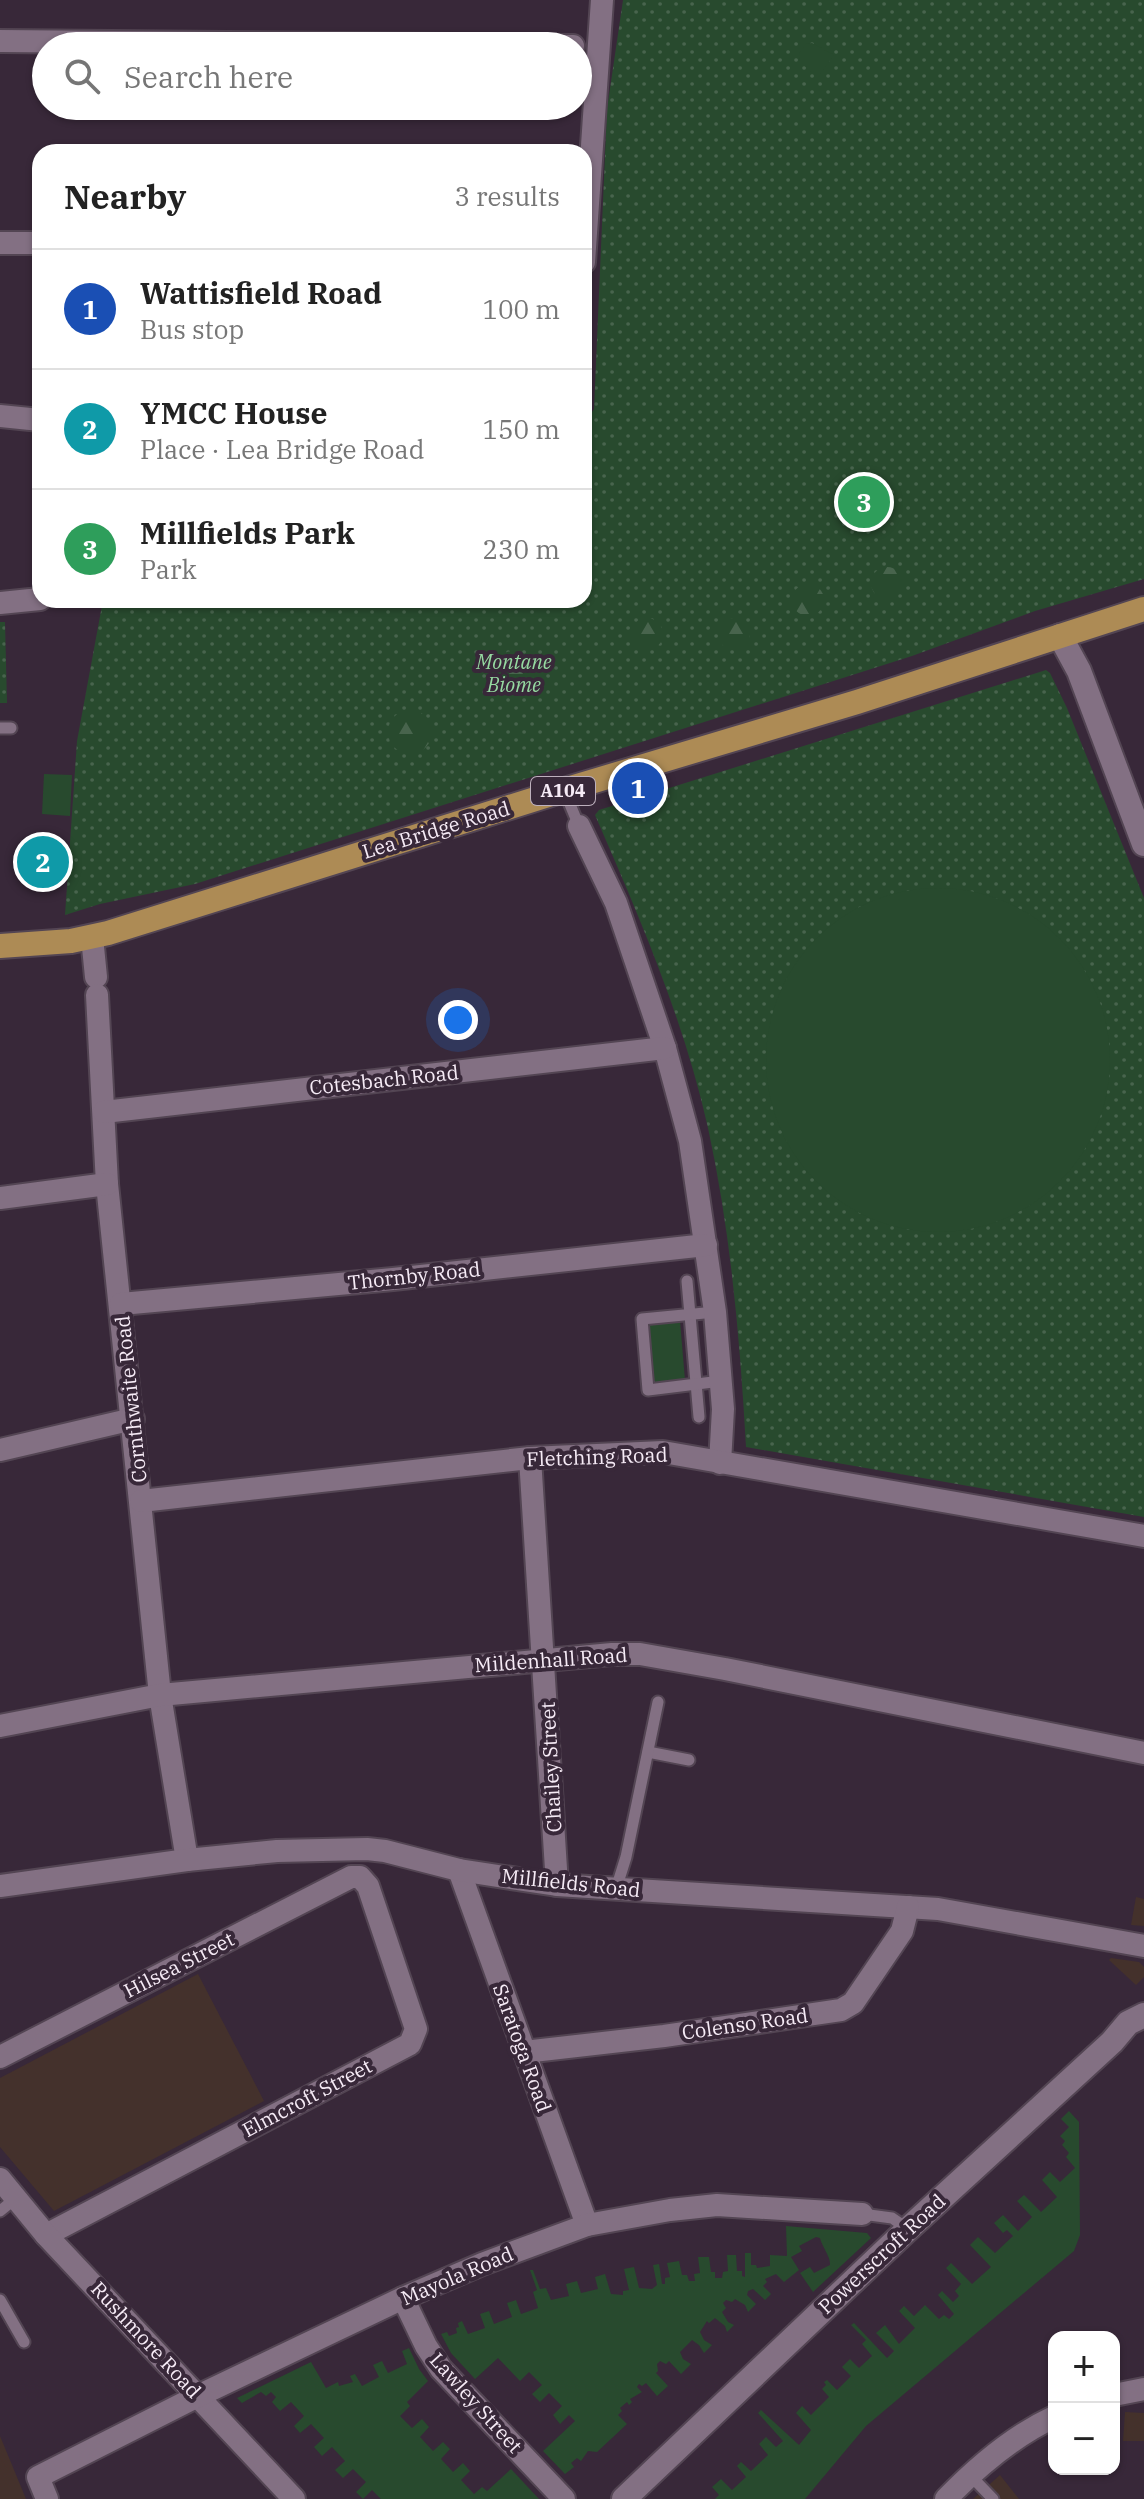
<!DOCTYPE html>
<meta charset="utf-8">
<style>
:root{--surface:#fff;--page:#f2f2f2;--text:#222;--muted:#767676;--line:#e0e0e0;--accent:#ea580c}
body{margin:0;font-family:"IBM Plex Serif",serif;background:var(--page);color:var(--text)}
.controls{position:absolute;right:24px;bottom:24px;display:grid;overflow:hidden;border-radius:16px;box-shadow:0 2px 6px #0004}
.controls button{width:72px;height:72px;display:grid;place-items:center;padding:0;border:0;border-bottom:2px solid var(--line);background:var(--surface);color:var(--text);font:40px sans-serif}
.you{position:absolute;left:458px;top:1020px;width:28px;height:28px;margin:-20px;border:6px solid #fff;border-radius:50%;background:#1a73e8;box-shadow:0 0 0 12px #1a73e833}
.badge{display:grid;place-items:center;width:52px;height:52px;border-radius:50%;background:var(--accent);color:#fff;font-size:26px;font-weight:700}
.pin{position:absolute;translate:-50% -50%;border:4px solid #fff;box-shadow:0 2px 8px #0006}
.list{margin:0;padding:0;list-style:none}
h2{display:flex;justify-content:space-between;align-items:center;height:104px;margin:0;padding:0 32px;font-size:34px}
h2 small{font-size:26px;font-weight:400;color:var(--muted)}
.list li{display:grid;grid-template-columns:52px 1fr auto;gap:24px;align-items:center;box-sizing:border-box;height:120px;padding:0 32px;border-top:2px solid var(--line)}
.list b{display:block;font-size:30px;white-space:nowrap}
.list p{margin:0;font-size:26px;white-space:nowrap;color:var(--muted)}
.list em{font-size:26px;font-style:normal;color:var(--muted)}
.icon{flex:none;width:44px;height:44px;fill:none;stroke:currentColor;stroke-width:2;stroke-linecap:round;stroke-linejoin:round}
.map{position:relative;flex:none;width:1144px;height:2499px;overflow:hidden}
.search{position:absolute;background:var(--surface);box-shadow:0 2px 6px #0004;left:32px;top:32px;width:560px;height:88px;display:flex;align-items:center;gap:20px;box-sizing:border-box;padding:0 28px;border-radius:44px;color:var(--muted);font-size:30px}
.panel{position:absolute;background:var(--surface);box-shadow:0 2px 6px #0004;left:32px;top:144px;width:560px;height:464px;border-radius:24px}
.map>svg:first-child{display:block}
.commercial{fill:#44312b}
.education{fill:#44312c}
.grass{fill:url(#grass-dots)}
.forest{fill:url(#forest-firs)}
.garden{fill:#284a2e}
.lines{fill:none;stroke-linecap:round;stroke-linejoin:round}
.lane-casing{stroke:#534553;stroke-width:15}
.street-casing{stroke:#534553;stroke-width:26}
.secondary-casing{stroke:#534553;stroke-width:28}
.primary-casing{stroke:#534553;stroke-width:28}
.lane{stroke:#837083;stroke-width:11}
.street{stroke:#837083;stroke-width:22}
.secondary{stroke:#837083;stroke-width:24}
.primary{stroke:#ad8b55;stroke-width:24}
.labels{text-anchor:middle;stroke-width:8;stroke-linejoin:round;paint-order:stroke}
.shield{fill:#382839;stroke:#bdb0bd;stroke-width:2}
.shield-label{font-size:18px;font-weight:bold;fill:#f6ebf6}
.park-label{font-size:20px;font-style:italic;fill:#96daa1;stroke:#382839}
.street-label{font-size:20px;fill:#f6ebf6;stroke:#382839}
</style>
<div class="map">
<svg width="1144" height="2499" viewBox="0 0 1144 2499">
<defs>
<pattern id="grass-dots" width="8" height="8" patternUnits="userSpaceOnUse" patternTransform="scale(2)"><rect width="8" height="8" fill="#284a2e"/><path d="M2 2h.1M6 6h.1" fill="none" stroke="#48644d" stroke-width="1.8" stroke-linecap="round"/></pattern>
<pattern id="forest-firs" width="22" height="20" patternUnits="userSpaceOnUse" patternTransform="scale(2)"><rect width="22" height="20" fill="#284a2e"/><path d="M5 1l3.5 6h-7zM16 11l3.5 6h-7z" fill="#48644d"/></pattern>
</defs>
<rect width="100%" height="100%" fill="#382839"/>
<g class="commercial">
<polygon points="1136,1897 1144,1899 1144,1926 1131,1925"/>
<polygon points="1111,1958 1139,1962 1144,1967 1144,1977 1136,1985 1109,1960"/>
<polygon points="1125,2412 1144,2413 1144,2441 1123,2441"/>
</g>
<g class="education">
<polygon points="198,1974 264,2101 54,2211 0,2147 0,2078"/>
<polygon points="0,2436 12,2465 26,2499 0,2499"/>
<polygon points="1000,2475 1019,2499 973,2499"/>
</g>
<g class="grass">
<polygon points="623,0 1144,0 1144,579 1035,611 912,656 195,884 100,904 65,915 77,741 103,600 584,600 584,424 594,409 607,109"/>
<polygon points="0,622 5,622 7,703 0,703"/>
<path d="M1046,670L1050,673L1067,708L1144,898V1517L746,1447C740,1340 731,1234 708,1128C684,1020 639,916 595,815L599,810Z"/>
</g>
<g class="forest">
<circle cx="887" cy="583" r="16"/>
<circle cx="808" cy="600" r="16"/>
<circle cx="647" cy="634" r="16"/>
<circle cx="734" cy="634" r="16"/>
<circle cx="514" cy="673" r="22"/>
<circle cx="410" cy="732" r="22"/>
</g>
<g class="garden">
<polygon points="812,43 834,55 818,77 799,61 800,52 806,44"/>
<polygon points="44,774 72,775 70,816 42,814"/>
<circle cx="938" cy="1060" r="172"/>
<polygon points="680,1321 685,1380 652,1383 647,1324"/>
<polygon points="1069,2111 1079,2122 1080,2235 1074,2251 866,2426 805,2499 715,2499 719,2495 712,2487 721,2479 732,2490 746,2477 737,2466 741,2462 751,2471 768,2455 759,2444 766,2437 776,2447 783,2441 758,2413 761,2410 799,2445 811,2430 796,2413 802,2406 811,2415 829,2397 822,2389 826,2385 824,2382 827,2380 837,2390 851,2376 842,2367 850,2359 859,2368 872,2356 862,2344 866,2340 851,2325 854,2323 887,2358 894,2351 876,2333 885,2325 899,2344 915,2328 899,2311 904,2306 914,2316 925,2305 939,2319 944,2315 949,2319 954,2314 938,2295 942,2291 953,2302 959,2296 955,2291 961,2284 946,2268 951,2263 972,2284 991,2267 970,2245 978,2237 995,2253 1013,2236 1007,2230 1003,2233 994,2223 1003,2215 1018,2231 1032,2217 1017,2201 1024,2195 1041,2212 1057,2197 1042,2180 1050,2172 1060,2182 1075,2168 1066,2157 1069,2153 1062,2145 1065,2141 1060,2136 1069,2127 1061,2119"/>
<path d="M786,2226L867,2233L871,2238L813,2292L800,2273L810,2267L814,2273L830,2265C831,2257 822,2247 820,2238L816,2237L799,2246L802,2251L791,2257L799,2270L784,2282L776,2274L765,2279L767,2282L763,2286L771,2294L765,2300L753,2289L748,2291L747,2295L756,2304L748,2312L745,2305L735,2299L732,2302L726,2300L723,2303L726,2308L722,2312L728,2322L734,2325L727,2332L725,2326L715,2318L709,2323L707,2321L700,2332L704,2340L712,2345L704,2353L699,2345L692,2340L680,2352L683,2359L691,2364L681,2374L669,2361L666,2364L660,2361L657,2364L658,2371L656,2373L668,2386L657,2396L646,2383L642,2386L639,2384L637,2387L642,2392L630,2399L632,2402L629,2405L627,2402L620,2408L622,2411L618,2415L627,2424L597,2452L588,2451L581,2461L577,2458L571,2463L574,2467L565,2474L543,2451L575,2421L569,2415L560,2424L553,2415L562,2406L549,2393L540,2402L532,2394L542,2385L529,2372L520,2381L498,2358L475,2379L451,2353L441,2334L447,2332L449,2336L457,2333L456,2328L459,2327L458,2323L462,2321L468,2334L485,2328L480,2314L489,2311L494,2324L512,2317L507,2303L516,2300L521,2314L538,2308L533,2292L537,2290L530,2270H533L540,2289L546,2288L551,2300L569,2296L566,2284L577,2281L581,2293L598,2289L595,2277L605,2274L611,2294L623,2295V2291L629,2290L624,2269L634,2267L639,2288L652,2289L657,2285L653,2265L659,2264L662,2284H665V2278L670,2277L667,2263L679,2261L682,2275H687L689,2281H695L694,2274L700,2273L698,2257H709L711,2272H715V2278H722L723,2272L728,2271L727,2255H736L737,2271H742V2276L745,2277V2253H751V2265H756L757,2268L770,2266V2255L787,2256Z"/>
<polygon points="409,2348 419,2369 428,2381 407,2402 410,2406 400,2416 412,2428 422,2419 429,2427 420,2437 433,2451 443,2442 450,2449 441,2459 453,2472 463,2463 470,2471 461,2480 474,2494 482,2487 487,2491 511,2469 539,2499 381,2499 372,2490 363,2499 356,2492 366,2482 353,2469 343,2478 335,2470 345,2461 332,2447 322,2456 314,2447 324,2438 311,2424 300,2433 294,2426 304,2416 291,2402 280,2411 272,2402 276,2397 271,2392 266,2396 261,2392 242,2403 237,2398 311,2362 326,2388 338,2382 339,2386 353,2382 350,2376 355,2374 362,2386 379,2377 373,2365 382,2361 388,2373 407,2364 402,2351"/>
</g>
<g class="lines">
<g class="lane-casing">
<g id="lane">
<polyline points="0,728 11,728"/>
<polyline points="564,790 579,826"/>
<polyline points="687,1281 699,1417"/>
<polyline points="715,1312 642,1319 648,1390 721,1381"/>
<polyline points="648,1752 689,1760"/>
<polyline points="616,1889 626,1857 658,1702"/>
<polyline points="0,2211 16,2198"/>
<polyline points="862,2214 892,2218 908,2229"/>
<polyline points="0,2300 24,2342"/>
<polyline points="970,2475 993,2499"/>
</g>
</g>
<g class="street-casing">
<g id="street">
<polyline points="0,41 573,46"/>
<polyline points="0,243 40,243"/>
<polyline points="584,262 602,0"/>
<polyline points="0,416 40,420"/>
<polyline points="0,603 40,599"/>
<polyline points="579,826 616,903 665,1048 690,1141 715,1312 723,1409 720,1463"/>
<polyline points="92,937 96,977"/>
<polyline points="97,995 107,1184 160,1695 187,1860"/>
<polyline points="104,1112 665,1048"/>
<polyline points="0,1198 107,1184"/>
<polyline points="121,1304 393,1279 706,1245"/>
<polyline points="0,1450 133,1419"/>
<polyline points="530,1458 557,1885"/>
<polyline points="141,1501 530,1458 663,1452 1144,1536"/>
<polyline points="0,1726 160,1695 612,1654 640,1654 725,1669 1144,1753"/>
<polyline points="459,1870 587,2225"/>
<polyline points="0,1886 187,1860 277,1851 367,1849 385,1851 459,1870 557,1885 938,1909 1144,1946"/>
<polyline points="524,2052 664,2036 841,2010 853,2003 902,1931 908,1907"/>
<polyline points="0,2057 351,1877 360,1877 368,1886 416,2029 410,2044 46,2235"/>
<polyline points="0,2179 46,2235 294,2499"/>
<polyline points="403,2298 426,2346 441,2369 564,2499"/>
<polyline points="1114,2395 1144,2389"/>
<polyline points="47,2499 38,2477 198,2396 403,2298 482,2264 587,2225 670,2210 717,2205 862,2214"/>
<path d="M946,2499C977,2467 1013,2436 1054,2417"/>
</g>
</g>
<g class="secondary-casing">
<g id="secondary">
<polyline points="1060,636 1079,671 1144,844"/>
<polyline points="624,2499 908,2229 1112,2042 1128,2023 1144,2015"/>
</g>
</g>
<g class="primary-casing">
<polyline id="primary" points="0,946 71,941 108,933 564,790 857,702 1144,609"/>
</g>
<use href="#lane" class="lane"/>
<use href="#street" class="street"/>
<use href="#secondary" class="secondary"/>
<use href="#primary" class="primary"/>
</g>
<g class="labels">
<rect class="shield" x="531" y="777" width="64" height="28" rx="6"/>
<g class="shield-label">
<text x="563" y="797">A104</text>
</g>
<g class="park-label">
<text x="514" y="669">Montane<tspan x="514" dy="23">Biome</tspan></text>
</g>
<g class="street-label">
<text transform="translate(436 830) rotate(-17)" y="7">Lea Bridge Road</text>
<text transform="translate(384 1080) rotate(-6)" y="7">Cotesbach Road</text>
<text transform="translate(414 1276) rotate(-6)" y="7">Thornby Road</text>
<text transform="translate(131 1399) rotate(-96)" y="7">Cornthwaite Road</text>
<text transform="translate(597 1457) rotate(-2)" y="7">Fletching Road</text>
<text transform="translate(551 1660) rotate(-4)" y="7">Mildenhall Road</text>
<text transform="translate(551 1767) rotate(-93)" y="7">Chailey Street</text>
<text transform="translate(571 1883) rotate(6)" y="7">Millfields Road</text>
<text transform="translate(179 1965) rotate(-27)" y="7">Hilsea Street</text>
<text transform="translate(745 2024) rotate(-8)" y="7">Colenso Road</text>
<text transform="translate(522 2048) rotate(70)" y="7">Saratoga Road</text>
<text transform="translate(307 2098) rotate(-28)" y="7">Elmcroft Street</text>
<text transform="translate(882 2254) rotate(-43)" y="7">Powerscroft Road</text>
<text transform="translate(457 2276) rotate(-23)" y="7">Mayola Road</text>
<text transform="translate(146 2340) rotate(47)" y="7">Rushmore Road</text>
<text transform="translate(476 2403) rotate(48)" y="7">Lawley Street</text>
</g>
</g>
</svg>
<div class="controls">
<button>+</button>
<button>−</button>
</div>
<div class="you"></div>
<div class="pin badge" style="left:638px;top:788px;background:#1a4fb4">1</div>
<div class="pin badge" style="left:43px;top:862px;background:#0f9aa8">2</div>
<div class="pin badge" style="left:864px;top:502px;background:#2e9e5b">3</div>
<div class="search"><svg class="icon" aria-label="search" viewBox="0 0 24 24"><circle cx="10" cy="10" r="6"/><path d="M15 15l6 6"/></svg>Search here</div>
<section class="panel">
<h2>Nearby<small>3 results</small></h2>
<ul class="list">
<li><span class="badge" style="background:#1a4fb4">1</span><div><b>Wattisfield Road</b><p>Bus stop</p></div><em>100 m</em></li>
<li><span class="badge" style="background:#0f9aa8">2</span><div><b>YMCC House</b><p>Place · Lea Bridge Road</p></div><em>150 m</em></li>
<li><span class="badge" style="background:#2e9e5b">3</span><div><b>Millfields Park</b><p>Park</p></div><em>230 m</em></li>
</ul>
</section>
</div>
